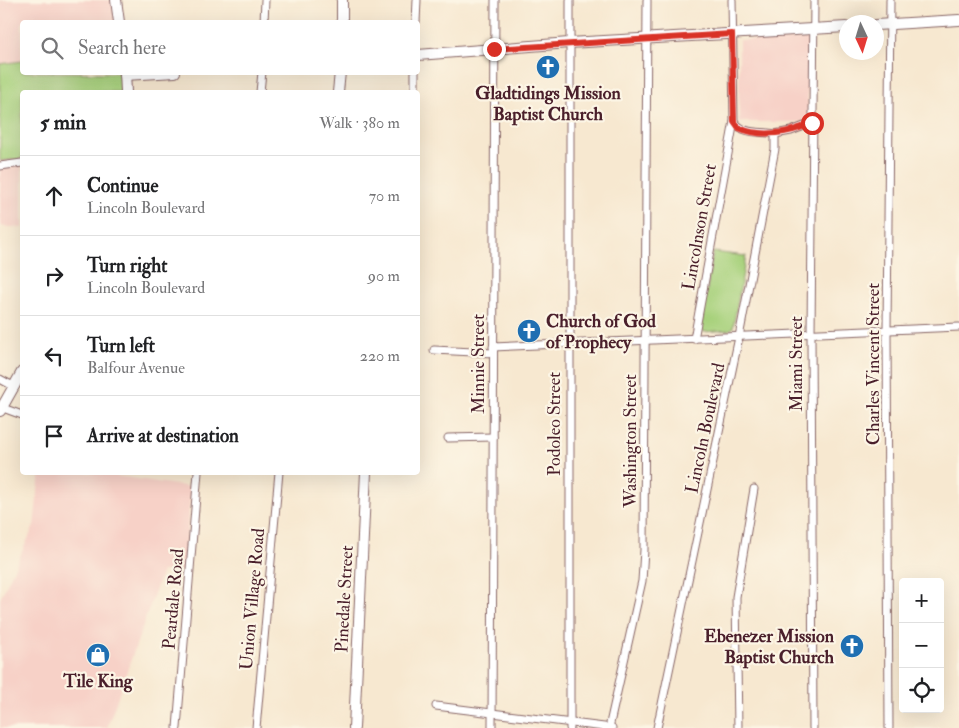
<!DOCTYPE html>
<meta charset="utf-8">
<style>
:root{--surface:#fff;--page:#f6f6f6;--text:#202124;--muted:#757577;--line:#e0e0e0}
body{margin:0;font-family:"IM FELL Double Pica",serif;background:var(--page);color:var(--text)}
.controls{position:absolute;right:15px;bottom:15px;display:grid;overflow:hidden;border-radius:5px;box-shadow:0 5px 20px #0002}
.controls button{width:45px;height:45px;display:grid;place-items:center;padding:0;border:0;border-bottom:1px solid var(--line);background:var(--surface);color:var(--text);font:25px sans-serif}
.compass{position:absolute;left:839px;top:15px;width:45px;height:45px;border-radius:50%;background:var(--surface);box-shadow:0 5px 20px #0002;rotate:176deg}
.stop{position:absolute;width:15px;height:15px;margin:-11px;border:4px solid #d93025;border-radius:50%;background:#fff}
.stop.end{background:#d93025;border-color:#fff;box-shadow:0 1px 5px #0008}
.list{margin:0;padding:0;list-style:none}
h2{display:flex;justify-content:space-between;align-items:center;height:65px;margin:0;padding:0 20px;font-size:21px}
h2 small{font-size:16px;font-weight:400;color:var(--muted)}
.list li{display:grid;grid-template-columns:32px 1fr auto;gap:15px;align-items:center;box-sizing:border-box;height:80px;padding:0 20px;border-top:1px solid var(--line)}
.list b{display:block;font-size:19px;white-space:nowrap}
.list p{margin:0;font-size:16px;white-space:nowrap;color:var(--muted)}
.list em{font-size:16px;font-style:normal;color:var(--muted)}
.icon{flex:none;width:28px;height:28px;fill:none;stroke:currentColor;stroke-width:2;stroke-linecap:round;stroke-linejoin:round}
.map{position:relative;flex:none;width:959px;height:728px;overflow:hidden}
.search{position:absolute;background:var(--surface);box-shadow:0 5px 20px #0002;left:20px;top:20px;width:400px;height:55px;display:flex;align-items:center;gap:12px;box-sizing:border-box;padding:0 18px;border-radius:5px;color:var(--muted);font-size:19px}
.panel{position:absolute;background:var(--surface);box-shadow:0 5px 20px #0002;left:20px;top:90px;width:400px;height:385px;border-radius:5px}
.map>svg:first-child{display:block}
.built{fill:#f7d1c7}
.green{fill:#a7d17c;stroke:#787854}
.lines{fill:none;stroke-linecap:round;stroke-linejoin:round}
.street-casing{stroke:#876565;stroke-width:9}
.secondary-casing{stroke:#876565;stroke-width:12}
.street{stroke:#fff;stroke-width:7}
.secondary{stroke:#fff;stroke-width:10}
.route{stroke:#d93025;stroke-width:6}
.labels{text-anchor:middle;stroke-width:4.5;stroke-linejoin:round;paint-order:stroke}
.poi-label{font-size:18px;font-weight:bold;fill:#4a1f2b;stroke:#fcf5e5}
.street-label{font-size:18px;fill:#4a1f2b;stroke:#fcf5e5}
</style>
<div class="map">
<svg width="959" height="728" viewBox="0 0 959 728">
<rect width="100%" height="100%" fill="#fcf5e5"/>
<filter id="ink" filterUnits="userSpaceOnUse"><feTurbulence type="fractalNoise" baseFrequency=".02" numOctaves="2"/><feDisplacementMap in="SourceGraphic" scale="10" xChannelSelector="R" yChannelSelector="G"/><feConvolveMatrix kernelMatrix="1 2 1 2 8 2 1 2 1" color-interpolation-filters="sRGB"/></filter>
<filter id="wash" filterUnits="userSpaceOnUse"><feTurbulence type="fractalNoise" baseFrequency=".0096" numOctaves="4" result="noise"/><feDisplacementMap in="SourceGraphic" scale="20" xChannelSelector="R" yChannelSelector="G"/><feGaussianBlur stdDeviation="1.12" result="paint"/><feColorMatrix in="noise" values="0 0 0 0 0 0 0 0 0 0 0 0 0 0 0 0 0 1.4 0 .05"/><feComposite in="paint" operator="in"/></filter>
<g filter="url(#wash)">
<rect width="100%" height="100%" fill="#f7e8d0"/>
<g class="built">
<polygon points="0,0 121,0 124,22 22,22 22,72 130,73 131,92 22,92 22,228 0,226"/>
<polygon points="808,39 808,122 739,122 739,40"/>
<polygon points="40,473 97,473 191,487 184,571 162,571 107,728 0,728 0,599 34,526"/>
</g>
<g class="green">
<polygon points="22,61 22,72 125,73 126,92 22,92 22,159 0,161 0,64"/>
<polygon points="713,252 746,256 733,328 729,330 704,332 701,327"/>
</g>
</g>
<g filter="url(#ink)">
<g class="lines">
<g class="street-casing">
<g id="street">
<polyline points="264,22 265,0"/>
<polyline points="416,22 417,0"/>
<polyline points="260,92 262,72"/>
<polyline points="415,92 415,72"/>
<polyline points="775,134 791,131 812,123"/>
<polyline points="0,166 22,163"/>
<polyline points="694,339 734,121"/>
<polyline points="493,347 959,327"/>
<polyline points="434,350 493,353"/>
<polyline points="0,379 15,387"/>
<polyline points="3,408 22,415"/>
<polyline points="448,438 493,437"/>
<polyline points="436,706 612,728"/>
<polyline points="177,728 198,472"/>
<polyline points="256,728 279,472"/>
<polyline points="492,728 495,0"/>
<polyline points="570,728 570,0"/>
<polyline points="609,728 642,581 644,550 647,0"/>
<path d="M657,728L739,337L775,149V134C760,131 743,135 734,121L732,0"/>
<polyline points="738,728 736,597 754,489"/>
<polyline points="813,728 811,334 814,0"/>
<polyline points="889,728 887,331 890,0"/>
</g>
</g>
<g class="secondary-casing">
<g id="secondary">
<polyline points="116,0 119,22"/>
<polyline points="342,22 342,0"/>
<polyline points="876,25 959,20"/>
<polyline points="418,55 569,43 846,27"/>
<polyline points="125,72 126,92"/>
<polyline points="125,75 175,72"/>
<polyline points="338,92 340,72"/>
<polyline points="0,411 22,372"/>
<polyline points="354,728 366,472"/>
</g>
</g>
<use href="#street" class="street"/>
<use href="#secondary" class="secondary"/>
</g>
</g>
<g class="lines" filter="url(#ink)">
<path class="route" d="M494,49L732,34L734,121L739,128C761,138 791,133 812,123"/>
</g>
<defs>
<g id="church-disc" transform="scale(1.25)"><circle r="9.5" fill="#1f6fb2" stroke="#fcf5e5"/><path d="M-1.2-6h2.4v3.5h3.3v2.4h-3.3V6h-2.4V-.1h-3.3v-2.4h3.3Z" fill="#fff"/></g>
<g id="shop-disc" transform="scale(1.25)"><circle r="9.5" fill="#1f6fb2" stroke="#fcf5e5"/><path d="M-5-2.5h2.3a2.7 3.5 0 0 1 5.4 0H5L5.5 6h-11ZM-1.5-2.5h3a1.5 2.3 0 0 0-3 0Z" fill="#fff"/></g>
</defs>
<g fill-rule="evenodd">
<use href="#church-disc" x="548" y="67"/>
<use href="#church-disc" x="529" y="331"/>
<use href="#church-disc" x="852" y="646"/>
<use href="#shop-disc" x="98" y="655"/>
</g>
<g class="labels">
<g class="poi-label">
<text x="548" y="99">Gladtidings Mission<tspan x="548" dy="21">Baptist Church</tspan></text>
<text x="546" y="327" text-anchor="start">Church of God<tspan x="546" dy="21">of Prophecy</tspan></text>
<text x="834" y="642" text-anchor="end">Ebenezer Mission<tspan x="834" dy="21">Baptist Church</tspan></text>
<text x="98" y="687">Tile King</text>
</g>
<g class="street-label">
<text transform="translate(699 227) rotate(-80)" y="6">Lincolnson Street</text>
<text transform="translate(478 364) rotate(-90)" y="6">Minnie Street</text>
<text transform="translate(796 364) rotate(-90)" y="6">Miami Street</text>
<text transform="translate(873 364) rotate(-90)" y="6">Charles Vincent Street</text>
<text transform="translate(554 424) rotate(-90)" y="6">Podoleo Street</text>
<text transform="translate(705 428) rotate(-78)" y="6">Lincoln Boulevard</text>
<text transform="translate(630 441) rotate(-90)" y="6">Washington Street</text>
<text transform="translate(173 599) rotate(-85)" y="6">Peardale Road</text>
<text transform="translate(252 599) rotate(-85)" y="6">Union Village Road</text>
<text transform="translate(344 599) rotate(-87)" y="6">Pinedale Street</text>
</g>
</g>
</svg>
<div class="controls">
<button>+</button>
<button>−</button>
<button><svg class="icon" aria-label="locate" viewBox="0 0 24 24"><circle cx="12" cy="12" r="6"/><path d="M12 2v4M12 18v4M2 12h4M18 12h4"/></svg></button>
</div>
<svg class="compass" viewBox="-18 -18 36 36"><path d="M0-13l5 13h-10z" fill="#e53935"/><path d="M0 13l5-13h-10z" fill="#757577"/></svg>
<div class="stop" style="left:812px;top:123px"></div>
<div class="stop end" style="left:494px;top:49px"></div>
<div class="search"><svg class="icon" aria-label="search" viewBox="0 0 24 24"><circle cx="10" cy="10" r="6"/><path d="M15 15l6 6"/></svg>Search here</div>
<section class="panel">
<h2>5 min<small>Walk · 380 m</small></h2>
<ul class="list">
<li><svg class="icon" aria-label="ahead" viewBox="0 0 24 24"><path d="M12 20V5M6 11l6-6 6 6"/></svg><div><b>Continue</b><p>Lincoln Boulevard</p></div><em>70 m</em></li>
<li><svg class="icon" aria-label="right" viewBox="0 0 24 24"><path d="M7 20v-9h11M14 6l5 5-5 5"/></svg><div><b>Turn right</b><p>Lincoln Boulevard</p></div><em>90 m</em></li>
<li><svg class="icon" aria-label="left" viewBox="0 0 24 24"><path d="M17 20v-9H6M10 6l-5 5 5 5"/></svg><div><b>Turn left</b><p>Balfour Avenue</p></div><em>220 m</em></li>
<li><svg class="icon" aria-label="arrive" viewBox="0 0 24 24"><path d="M6 21V4h12l-3 4 3 4H6"/></svg><div><b>Arrive at destination</b></div></li>
</ul>
</section>
</div>
